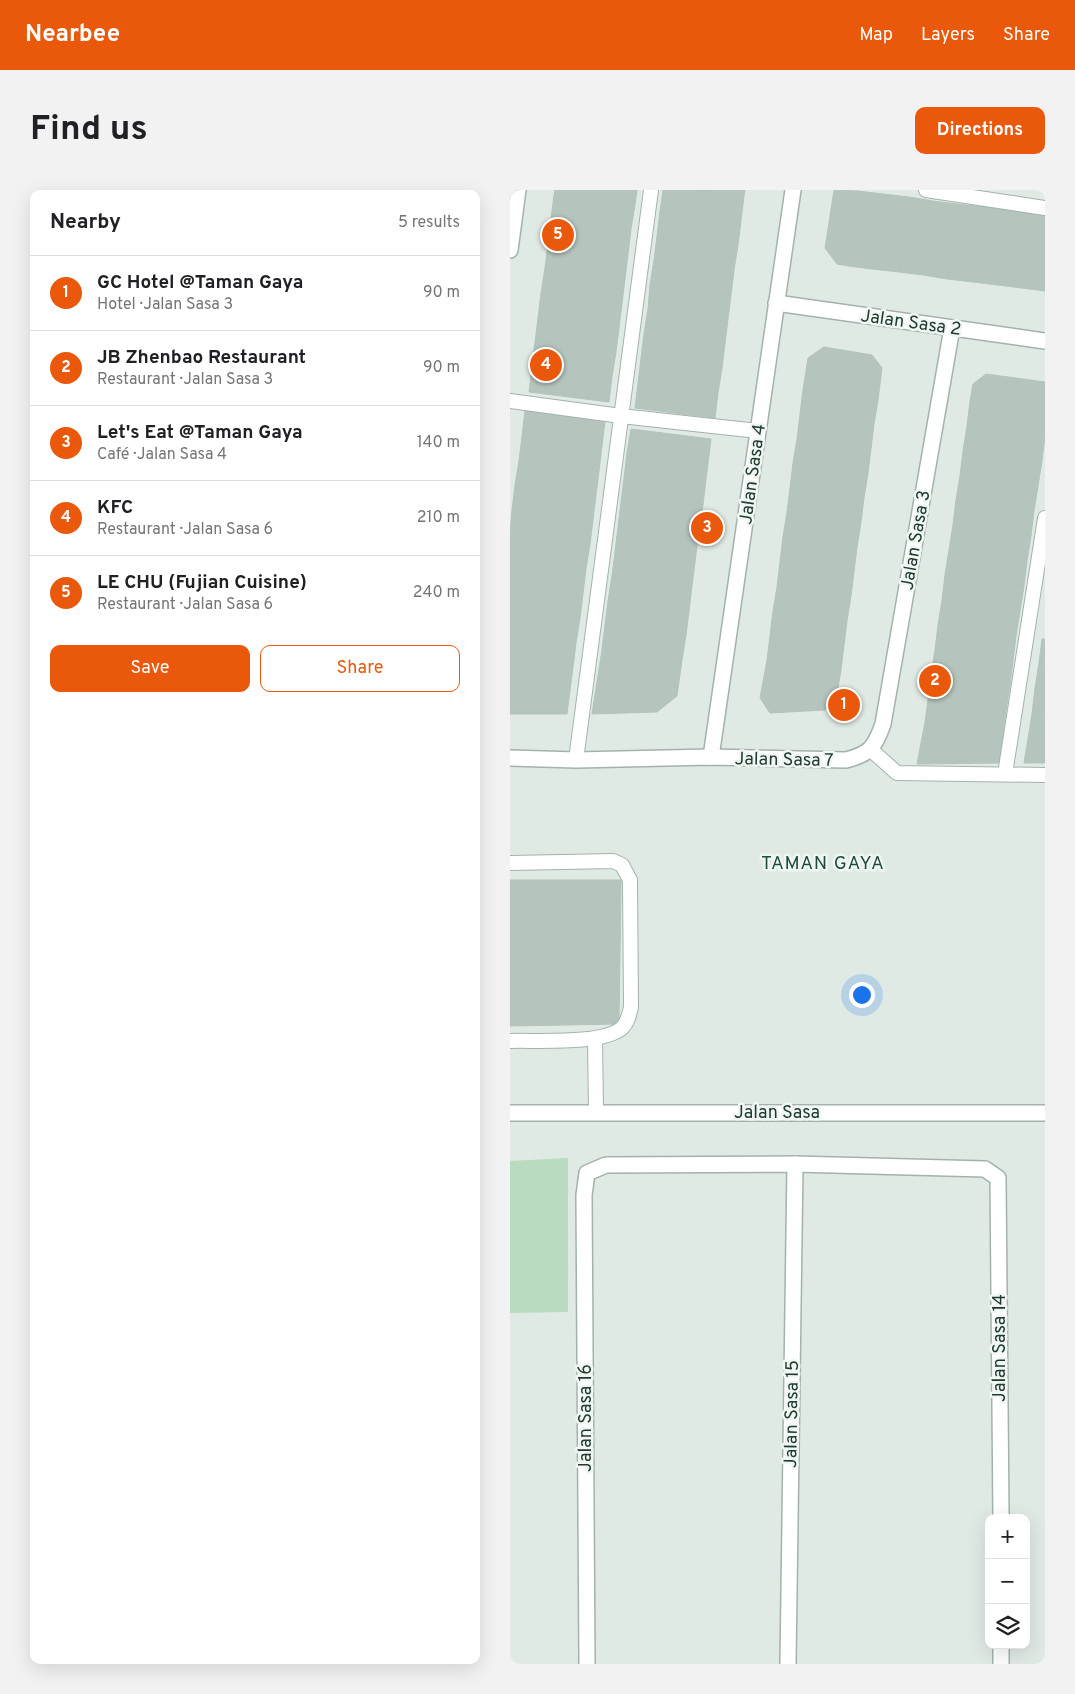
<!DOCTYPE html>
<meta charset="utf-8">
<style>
:root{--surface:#fff;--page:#f2f2f2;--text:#202124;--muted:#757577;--line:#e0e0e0;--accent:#ea580c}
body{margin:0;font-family:Overpass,sans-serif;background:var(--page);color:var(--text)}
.controls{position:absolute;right:15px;bottom:15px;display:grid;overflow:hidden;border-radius:10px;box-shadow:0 5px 20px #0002}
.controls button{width:45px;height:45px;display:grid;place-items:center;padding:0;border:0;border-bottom:1px solid var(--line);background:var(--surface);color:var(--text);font:25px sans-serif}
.you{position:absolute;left:351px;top:804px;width:18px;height:18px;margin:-12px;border:4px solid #fff;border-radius:50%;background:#1a73e8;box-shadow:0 0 0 8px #1a73e833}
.badge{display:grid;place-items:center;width:32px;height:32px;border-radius:50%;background:var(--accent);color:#fff;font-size:16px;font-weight:700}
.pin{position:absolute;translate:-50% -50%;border:2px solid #fff;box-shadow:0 1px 5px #0006}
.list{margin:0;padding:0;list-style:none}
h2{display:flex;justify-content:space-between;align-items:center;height:65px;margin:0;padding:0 20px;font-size:21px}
h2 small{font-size:16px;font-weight:400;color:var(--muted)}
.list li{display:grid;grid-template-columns:32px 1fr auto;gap:15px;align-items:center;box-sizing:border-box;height:75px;padding:0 20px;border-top:1px solid var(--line)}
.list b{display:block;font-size:19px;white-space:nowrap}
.list p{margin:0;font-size:16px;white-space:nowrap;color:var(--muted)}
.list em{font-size:16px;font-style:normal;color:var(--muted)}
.actions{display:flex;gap:10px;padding:15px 20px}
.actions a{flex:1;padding:11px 0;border:1px solid var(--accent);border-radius:10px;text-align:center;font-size:18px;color:var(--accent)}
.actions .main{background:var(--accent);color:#fff}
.icon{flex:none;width:28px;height:28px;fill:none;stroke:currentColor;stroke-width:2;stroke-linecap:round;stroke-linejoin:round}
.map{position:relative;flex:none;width:535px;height:1474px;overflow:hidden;border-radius:10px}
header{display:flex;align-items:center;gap:30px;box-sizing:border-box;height:70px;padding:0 25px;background:var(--accent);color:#fff}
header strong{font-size:24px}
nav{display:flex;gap:28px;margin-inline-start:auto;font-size:18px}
.intro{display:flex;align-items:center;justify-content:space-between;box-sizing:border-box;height:120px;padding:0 30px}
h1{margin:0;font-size:35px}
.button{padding:12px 22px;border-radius:10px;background:var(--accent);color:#fff;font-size:18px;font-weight:700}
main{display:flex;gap:30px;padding:0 30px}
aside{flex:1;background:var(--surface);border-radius:10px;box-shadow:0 5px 20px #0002}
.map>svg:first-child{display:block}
.green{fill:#b9dbc0}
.building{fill:#b5c5be;stroke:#b3c4bc}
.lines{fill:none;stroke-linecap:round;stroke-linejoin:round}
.lane-casing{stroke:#a3b2ac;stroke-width:16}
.street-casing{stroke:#a3b2ac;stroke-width:18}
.lane{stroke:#fff;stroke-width:14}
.street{stroke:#fff;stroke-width:15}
.labels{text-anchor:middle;stroke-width:5;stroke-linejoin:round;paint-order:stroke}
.street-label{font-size:18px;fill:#213a32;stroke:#f0f7f3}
.neighbourhood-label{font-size:19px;letter-spacing:1px;fill:#1e4b3e;stroke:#f0f7f3}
</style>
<header>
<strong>Nearbee</strong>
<nav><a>Map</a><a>Layers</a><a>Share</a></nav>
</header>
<div class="intro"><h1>Find us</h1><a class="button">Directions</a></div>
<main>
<aside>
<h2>Nearby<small>5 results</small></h2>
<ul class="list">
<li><span class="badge">1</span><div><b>GC Hotel @Taman Gaya</b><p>Hotel · Jalan Sasa 3</p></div><em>90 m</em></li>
<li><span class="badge">2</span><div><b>JB Zhenbao Restaurant</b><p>Restaurant · Jalan Sasa 3</p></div><em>90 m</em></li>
<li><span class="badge">3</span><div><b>Let's Eat @Taman Gaya</b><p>Café · Jalan Sasa 4</p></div><em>140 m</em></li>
<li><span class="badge">4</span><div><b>KFC</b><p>Restaurant · Jalan Sasa 6</p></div><em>210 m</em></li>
<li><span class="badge">5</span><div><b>LE CHU (Fujian Cuisine)</b><p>Restaurant · Jalan Sasa 6</p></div><em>240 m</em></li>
</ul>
<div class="actions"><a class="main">Save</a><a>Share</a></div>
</aside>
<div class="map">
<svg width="535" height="1474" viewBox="0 0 535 1474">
<rect width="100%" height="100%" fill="#e0eae5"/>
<polygon class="green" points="58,968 58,1122 0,1123 0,971"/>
<g class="building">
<polygon points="45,0 127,0 125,15 44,5"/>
<polygon points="153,0 184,0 234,6 231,31 150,21"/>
<polygon points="184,0 235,0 234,6"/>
<polygon points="324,0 348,1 338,76 327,74 315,58"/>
<polygon points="348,1 373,4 362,79 338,76"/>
<polygon points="373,4 399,7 389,82 362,79"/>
<polygon points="44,5 125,15 121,39 41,29"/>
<polygon points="399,7 423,11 413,85 389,82"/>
<polygon points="423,11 447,14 437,89 413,85"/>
<polygon points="447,14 474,17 463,92 437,89"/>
<polygon points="474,17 498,20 488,95 463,92"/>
<polygon points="498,20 522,24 512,98 488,95"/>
<polygon points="150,21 231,31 228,55 147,46"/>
<polygon points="522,24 535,25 535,101 512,98"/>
<polygon points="41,29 121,39 118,64 38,54"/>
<polygon points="147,46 228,55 224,80 144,70"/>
<polygon points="38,54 118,64 115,89 35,78"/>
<polygon points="144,70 224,80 221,105 140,95"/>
<polygon points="35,78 115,89 112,113 31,103"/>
<polygon points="140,95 221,105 218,129 138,119"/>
<polygon points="31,103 112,113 109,138 28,128"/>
<polygon points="138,119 218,129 215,154 134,144"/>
<polygon points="28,128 109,138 106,162 25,152"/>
<polygon points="134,144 215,154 212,178 131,168"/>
<polygon points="25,152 106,162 102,187 22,177"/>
<polygon points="314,157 362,165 372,178 368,210 293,200 298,168"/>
<polygon points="131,168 212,178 208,203 128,193"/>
<polygon points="22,177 102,187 99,212 19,202"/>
<polygon points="476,184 535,192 535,221 460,211 463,194"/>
<polygon points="128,193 208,203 205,228 125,218"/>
<polygon points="293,200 368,210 364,234 290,224"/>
<polygon points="460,211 535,221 535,246 457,236"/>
<polygon points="15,221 95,231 92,256 12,246"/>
<polygon points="290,224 364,234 361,259 287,249"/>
<polygon points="457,236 535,246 532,271 453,261"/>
<polygon points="121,239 201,249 198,273 117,263"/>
<polygon points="12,246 92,256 89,281 9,271"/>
<polygon points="287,249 361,259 358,283 283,273"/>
<polygon points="453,261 532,271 528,296 450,286"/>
<polygon points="117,263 198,273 195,298 114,288"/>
<polygon points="9,271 89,281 86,305 5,295"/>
<polygon points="283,273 358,283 354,308 280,298"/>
<polygon points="450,286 528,296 524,321 446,310"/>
<polygon points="114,288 195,298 192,323 111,312"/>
<polygon points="5,295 86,305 83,330 2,320"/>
<polygon points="280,298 354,308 351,332 277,322"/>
<polygon points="446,310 524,321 521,346 443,335"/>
<polygon points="111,312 192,323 188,347 108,337"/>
<polygon points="2,320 83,330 80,354 0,344"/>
<polygon points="277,322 351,332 347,357 273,347"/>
<polygon points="443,335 521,346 517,371 439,360"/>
<polygon points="108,337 188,347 185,372 105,362"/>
<polygon points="0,344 80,354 76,379 0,370"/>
<polygon points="273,347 347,357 344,382 270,372"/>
<polygon points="439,360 517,371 514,396 435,385"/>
<polygon points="105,362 185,372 182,396 102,386"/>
<polygon points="0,370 76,379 73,404 0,395"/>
<polygon points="270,372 344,382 341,406 267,397"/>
<polygon points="435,385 514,396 510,421 432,410"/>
<polygon points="102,386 182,396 179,421 98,411"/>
<polygon points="0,395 73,404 70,428 0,419"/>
<polygon points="267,397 341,406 337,431 263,421"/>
<polygon points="432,410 510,421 506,446 428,435"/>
<polygon points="98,411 179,421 176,445 95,435"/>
<polygon points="0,419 70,428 66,453 0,445"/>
<polygon points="263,421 337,431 334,455 260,446"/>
<polygon points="95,435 176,445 172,470 92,460"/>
<polygon points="428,435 506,446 503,471 425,460"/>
<polygon points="0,445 66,453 63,477 0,470"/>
<polygon points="260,446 334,455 331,480 257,470"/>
<polygon points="532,449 535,449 535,474 529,473"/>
<polygon points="92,460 172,470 167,506 147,522 82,524"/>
<polygon points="425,460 503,471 500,495 421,485"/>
<polygon points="0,470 63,477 57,524 0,524"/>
<polygon points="257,470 331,480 327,504 315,520 260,523 250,508"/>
<polygon points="529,473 535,474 535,500 525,498"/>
<polygon points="421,485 500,495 496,520 418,510"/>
<polygon points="525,498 535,500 535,525 522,524"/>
<polygon points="418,510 496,520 493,542 415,532"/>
<polygon points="522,524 535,525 535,573 514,573"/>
<polygon points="415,532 493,542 491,573 407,574"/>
<polygon points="0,690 111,690 109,834 0,836"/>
</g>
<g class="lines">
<g class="lane-casing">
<g id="lane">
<polyline points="416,0 535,18"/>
<polyline points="0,211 111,226 248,241"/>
<polyline points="360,559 387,583 535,585"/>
<polyline points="66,570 141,0"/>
<polyline points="495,584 535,328"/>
<path d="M0,673L103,671L112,675L120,690L121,817C119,825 118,832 112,838C92,855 27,850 0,851"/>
<polyline points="85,849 86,922"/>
</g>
</g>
<g class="street-casing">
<g id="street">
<polyline points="0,60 8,0"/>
<polyline points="266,113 535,151"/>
<polyline points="201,567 283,0"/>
<path d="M0,568L66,570L201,567L336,570C360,564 365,557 373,534L442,138"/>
<polyline points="0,923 535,923"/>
<polyline points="491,1455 491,1474"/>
<polyline points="77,1474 74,1005 77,983 96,975 285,974 475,979 488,988 491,1328"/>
<polyline points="278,1474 285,974"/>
</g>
</g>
<use href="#lane" class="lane"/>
<use href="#street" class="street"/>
</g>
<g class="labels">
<g class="street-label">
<text transform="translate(401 132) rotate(8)" y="6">Jalan Sasa 2</text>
<text transform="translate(242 284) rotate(-82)" y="6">Jalan Sasa 4</text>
<text transform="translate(405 350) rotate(-80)" y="6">Jalan Sasa 3</text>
<text transform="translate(274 569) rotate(1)" y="6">Jalan Sasa 7</text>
<text x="267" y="928">Jalan Sasa</text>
<text transform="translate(489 1158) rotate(-90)" y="6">Jalan Sasa 14</text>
<text transform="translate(281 1224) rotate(-89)" y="6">Jalan Sasa 15</text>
<text transform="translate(75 1228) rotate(-90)" y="6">Jalan Sasa 16</text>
</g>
<g class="neighbourhood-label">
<text x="313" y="679">TAMAN GAYA</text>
</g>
</g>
</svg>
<div class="controls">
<button>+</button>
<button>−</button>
<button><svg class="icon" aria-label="layers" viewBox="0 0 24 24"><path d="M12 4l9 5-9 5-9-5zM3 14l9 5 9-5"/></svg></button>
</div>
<div class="you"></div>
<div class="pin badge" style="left:334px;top:515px">1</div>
<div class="pin badge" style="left:425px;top:491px">2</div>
<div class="pin badge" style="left:197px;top:338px">3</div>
<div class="pin badge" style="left:36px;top:175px">4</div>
<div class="pin badge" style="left:48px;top:45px">5</div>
</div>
</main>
